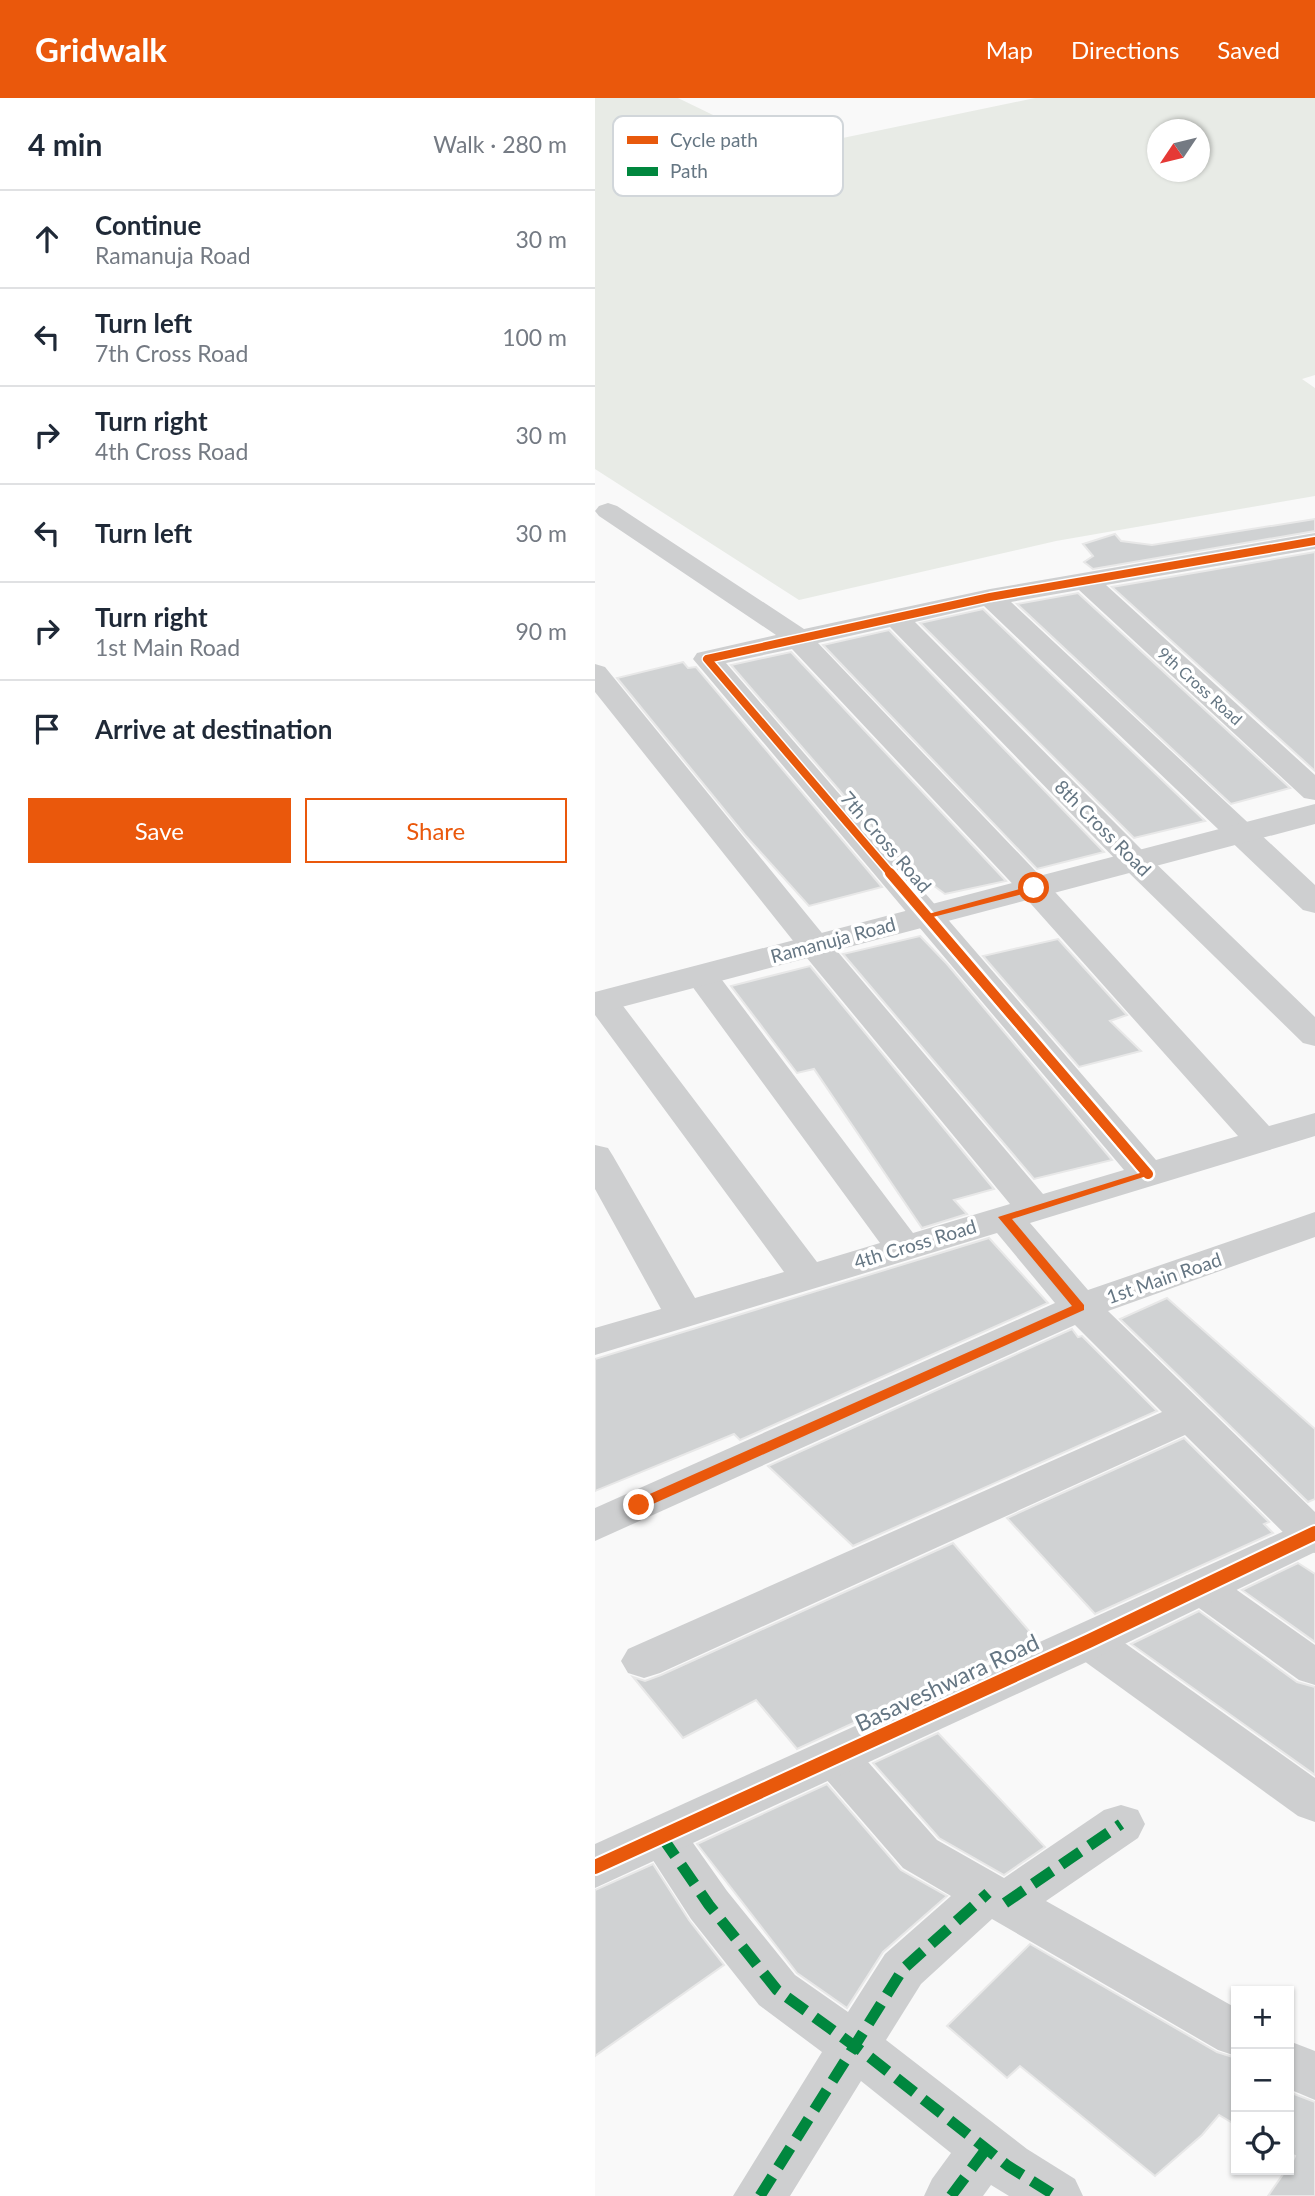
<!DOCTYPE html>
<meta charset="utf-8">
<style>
:root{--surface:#fff;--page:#f6f6f7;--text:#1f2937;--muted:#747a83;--line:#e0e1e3;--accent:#ea580c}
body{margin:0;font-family:Lato,sans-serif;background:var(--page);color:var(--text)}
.controls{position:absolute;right:21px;bottom:21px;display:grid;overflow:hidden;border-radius:0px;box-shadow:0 2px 5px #0004}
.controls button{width:63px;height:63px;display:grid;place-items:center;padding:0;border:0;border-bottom:2px solid var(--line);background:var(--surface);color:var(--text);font:35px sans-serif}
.compass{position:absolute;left:552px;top:21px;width:63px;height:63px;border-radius:50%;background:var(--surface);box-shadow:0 2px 5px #0004;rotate:235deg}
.stop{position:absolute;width:21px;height:21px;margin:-16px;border:5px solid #ea580c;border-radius:50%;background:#fff}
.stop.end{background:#ea580c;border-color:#fff;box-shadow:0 2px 7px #0008}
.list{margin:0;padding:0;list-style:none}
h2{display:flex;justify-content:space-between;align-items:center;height:91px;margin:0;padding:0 28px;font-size:30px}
h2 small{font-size:23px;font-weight:400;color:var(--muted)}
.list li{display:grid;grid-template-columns:46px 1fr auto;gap:21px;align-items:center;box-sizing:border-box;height:98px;padding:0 28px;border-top:2px solid var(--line)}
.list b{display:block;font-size:26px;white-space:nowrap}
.list p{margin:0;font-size:23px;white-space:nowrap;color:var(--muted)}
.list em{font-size:23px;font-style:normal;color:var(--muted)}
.actions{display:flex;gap:14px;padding:21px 28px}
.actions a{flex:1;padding:16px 0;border:2px solid var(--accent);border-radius:0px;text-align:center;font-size:24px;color:var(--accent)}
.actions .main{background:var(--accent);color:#fff}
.icon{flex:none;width:38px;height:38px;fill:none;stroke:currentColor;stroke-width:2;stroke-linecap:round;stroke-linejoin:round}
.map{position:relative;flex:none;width:720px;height:2098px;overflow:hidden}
header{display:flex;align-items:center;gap:42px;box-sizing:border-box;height:98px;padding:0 35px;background:var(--accent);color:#fff}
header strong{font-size:33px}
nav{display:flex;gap:38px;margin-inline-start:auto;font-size:24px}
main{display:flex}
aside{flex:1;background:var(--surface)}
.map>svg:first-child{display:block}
.green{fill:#e8ebe6;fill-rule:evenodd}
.building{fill:#d0d2d3;stroke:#e8e8e8;stroke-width:2}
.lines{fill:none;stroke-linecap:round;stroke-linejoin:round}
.minor{fill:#cecfd0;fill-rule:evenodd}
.tertiary{fill:#cecfd0;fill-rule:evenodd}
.quiet{stroke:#00873e;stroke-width:11;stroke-dasharray:23 11;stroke-linecap:butt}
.cycleway-far2-casing{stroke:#fff;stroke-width:11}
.cycleway-far1-casing{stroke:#fff;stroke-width:15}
.cycleway-casing{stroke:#fff;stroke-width:18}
.cycleway-far2{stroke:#e8590c;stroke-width:8}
.cycleway-far1{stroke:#e8590c;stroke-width:10}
.cycleway{stroke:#e8590c;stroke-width:14}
.route{fill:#ea580c}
.labels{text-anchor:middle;stroke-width:7;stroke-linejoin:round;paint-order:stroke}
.far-street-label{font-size:16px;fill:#657683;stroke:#fff}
.street-label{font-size:19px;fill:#657683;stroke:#fff}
.near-street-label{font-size:23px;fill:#657683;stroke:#fff}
.key{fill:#fff;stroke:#d1d6da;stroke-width:2}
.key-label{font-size:19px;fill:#657683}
</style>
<header>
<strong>Gridwalk</strong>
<nav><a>Map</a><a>Directions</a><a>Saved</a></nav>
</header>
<main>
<aside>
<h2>4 min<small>Walk · 280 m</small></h2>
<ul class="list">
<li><svg class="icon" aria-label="ahead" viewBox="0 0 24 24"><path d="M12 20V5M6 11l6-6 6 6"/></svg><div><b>Continue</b><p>Ramanuja Road</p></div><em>30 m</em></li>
<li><svg class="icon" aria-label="left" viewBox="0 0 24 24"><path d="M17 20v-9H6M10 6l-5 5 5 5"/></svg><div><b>Turn left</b><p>7th Cross Road</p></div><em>100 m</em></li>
<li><svg class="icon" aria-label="right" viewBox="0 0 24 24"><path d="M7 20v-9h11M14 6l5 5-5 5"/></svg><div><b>Turn right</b><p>4th Cross Road</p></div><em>30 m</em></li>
<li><svg class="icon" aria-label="left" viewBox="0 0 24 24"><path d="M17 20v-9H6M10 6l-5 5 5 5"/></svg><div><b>Turn left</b></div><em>30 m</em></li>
<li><svg class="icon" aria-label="right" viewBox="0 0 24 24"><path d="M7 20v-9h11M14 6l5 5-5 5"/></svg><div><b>Turn right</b><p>1st Main Road</p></div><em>90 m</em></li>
<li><svg class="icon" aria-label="arrive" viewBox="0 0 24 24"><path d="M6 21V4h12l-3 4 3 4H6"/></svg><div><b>Arrive at destination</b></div></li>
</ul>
<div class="actions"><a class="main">Save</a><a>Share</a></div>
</aside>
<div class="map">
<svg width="720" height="2098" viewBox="0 0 720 2098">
<rect width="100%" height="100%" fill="#f9f9f9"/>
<path class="green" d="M0,0H83L190,52L440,0H720V277L707,281L720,290V398L461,443L204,502L0,371ZM562,32H604V74H562Z"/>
<g class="building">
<polygon points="720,421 720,433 498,471 489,464 498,458 488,446 520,436 526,443 557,447"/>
<polygon points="720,454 720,673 517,489"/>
<polygon points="483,495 695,690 636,706 422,506"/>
<polygon points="388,511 610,723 539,740 325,525"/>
<polygon points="294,532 509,754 442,771 228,547"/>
<polygon points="196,554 411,783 350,796 327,779 321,781 136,567"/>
<polygon points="88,564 93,570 101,569 287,789 214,808 150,737 22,580"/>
<polygon points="325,838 352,866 517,1062 439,1081 248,856"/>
<polygon points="463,841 532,917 515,923 546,953 484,969 388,858"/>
<polygon points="215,868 399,1091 359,1102 372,1116 327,1130 219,971 202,975 136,888"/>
<polygon points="394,1140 453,1205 145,1342 139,1336 0,1393 0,1261"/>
<polygon points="572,1200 720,1331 720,1401 713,1404 525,1221"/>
<polygon points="477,1231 483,1239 487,1238 562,1313 258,1448 173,1368"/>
<polygon points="589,1340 674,1424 669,1426 678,1435 500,1516 412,1420"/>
<polygon points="358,1445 441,1541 202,1651 161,1602 88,1640 38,1579 50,1583 66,1577"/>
<polygon points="703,1465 720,1476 720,1544 647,1492"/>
<polygon points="604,1513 702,1584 720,1589 720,1677 536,1546"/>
<polygon points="343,1635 450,1749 409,1777 344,1740 278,1665"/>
<polygon points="232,1686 306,1772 352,1798 288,1854 252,1910 202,1875 102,1746"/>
<polygon points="58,1766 94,1822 129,1867 0,1958 0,1792"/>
<polygon points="435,1846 622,1954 641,1960 641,2027 624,2017 607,2037 560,2078 425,1968 412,1980 352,1928"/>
<polygon points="694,1994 720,2004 720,2098 673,2098 691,2072 694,2072 700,2058 694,2055"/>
</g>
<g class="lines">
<g class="minor">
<path d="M13,405L22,408L209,531L395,491L720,435V451L511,487L720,677V702L709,700L484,492L416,504L720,787V815L708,812L389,508L320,524L551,756L720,919V948L708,945L529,770L295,529L223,545L450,783L674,1028L720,1015V1038L435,1125L493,1192L720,1114V1139L513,1213L720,1414V1455L705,1451L590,1337L65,1575L49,1580L33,1575L26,1563L33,1551L567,1314L480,1227L0,1443V1410L460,1205L402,1135L0,1257V1230L66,1211L0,1091V1047L13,1050L18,1058L100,1200L189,1174L0,917V894L19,896L222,1164L285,1145L94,884L89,877L94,870L106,867L118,870L318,1135L415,1106L207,854L0,594V566L10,569L231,840L448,1096L529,1072L98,561L102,555L181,537L4,418L0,413L4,408ZM197,551L428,797L643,1038L561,1062L131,565Z"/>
<polygon points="606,1473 622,1478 720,1547 720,1587 704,1582 590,1500 584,1489 590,1478"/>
<polygon points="494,1526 510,1531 720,1680 720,1724 703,1718 478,1555 471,1543 478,1531"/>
<polygon points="241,1642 258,1647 342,1742 409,1780 509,1712 526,1707 543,1712 550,1726 543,1740 451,1803 641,1910 641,1958 623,1952 397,1821 326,1886 291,1942 432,2051 480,2081 488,2098 414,2098 396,2087 388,2098 329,2098 337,2081 356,2055 266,1983 195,2098 138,2098 227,1954 164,1907 96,1821 43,1739 50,1725 67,1720 84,1725 132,1793 200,1877 253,1914 290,1856 356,1798 308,1770 224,1673 217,1660 224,1647"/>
<polygon points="694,1943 720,1953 720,2002 694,1991"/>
</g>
<g class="tertiary">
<polygon points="720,706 720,726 0,916 0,894"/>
<polygon points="720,1419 720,1454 511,1555 0,1790 0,1746"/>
</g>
<g class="quiet">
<polyline points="67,1739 114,1807 182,1892 272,1957 413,2068 461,2098"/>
<polyline points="410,1805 526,1726"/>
<polyline points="165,2098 308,1871 393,1795"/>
<polyline points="356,2098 392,2050"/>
</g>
<g class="cycleway-far2-casing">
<polyline id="cycleway-far2" points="297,777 112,561 395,499 720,443"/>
</g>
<g class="cycleway-far1-casing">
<polyline id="cycleway-far1" points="295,775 553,1076"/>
</g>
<g class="cycleway-casing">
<polyline id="cycleway" points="0,1769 494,1543 720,1435"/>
</g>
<use href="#cycleway-far2" class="cycleway-far2"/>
<use href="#cycleway-far1" class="cycleway-far1"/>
<use href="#cycleway" class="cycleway"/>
</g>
<polygon class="route" points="439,787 443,792 338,819 558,1076 417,1121 489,1207 489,1212 49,1410 39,1410 39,1403 477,1208 403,1119 545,1075 326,818"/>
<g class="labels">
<g class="far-street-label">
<text transform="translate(605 588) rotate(42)" y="6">9th Cross Road</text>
</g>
<g class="street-label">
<text transform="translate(508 730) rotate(45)" y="7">8th Cross Road</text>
<text transform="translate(291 744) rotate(49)" y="7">7th Cross Road</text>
<text transform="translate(238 842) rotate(-15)" y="7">Ramanuja Road</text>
<text transform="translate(320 1146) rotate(-17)" y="7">4th Cross Road</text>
<text transform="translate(569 1180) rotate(-19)" y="7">1st Main Road</text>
</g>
<g class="near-street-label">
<text transform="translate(352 1585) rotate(-25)" y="8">Basaveshwara Road</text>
</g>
</g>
<rect x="18" y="18" width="230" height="80" rx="10" class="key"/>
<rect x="32" y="38" width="31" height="8" fill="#e8590c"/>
<rect x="32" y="69" width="31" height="9" fill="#00873e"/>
<g class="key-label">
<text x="75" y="49">Cycle path</text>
<text x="75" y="80">Path</text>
</g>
</svg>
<div class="controls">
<button>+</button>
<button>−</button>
<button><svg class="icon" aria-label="locate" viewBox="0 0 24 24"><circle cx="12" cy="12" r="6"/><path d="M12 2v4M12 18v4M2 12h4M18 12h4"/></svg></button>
</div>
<svg class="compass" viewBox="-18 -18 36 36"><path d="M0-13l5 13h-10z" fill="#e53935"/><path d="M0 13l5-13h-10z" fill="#747a83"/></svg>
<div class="stop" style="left:439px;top:790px"></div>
<div class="stop end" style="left:44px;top:1407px"></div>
</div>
</main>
